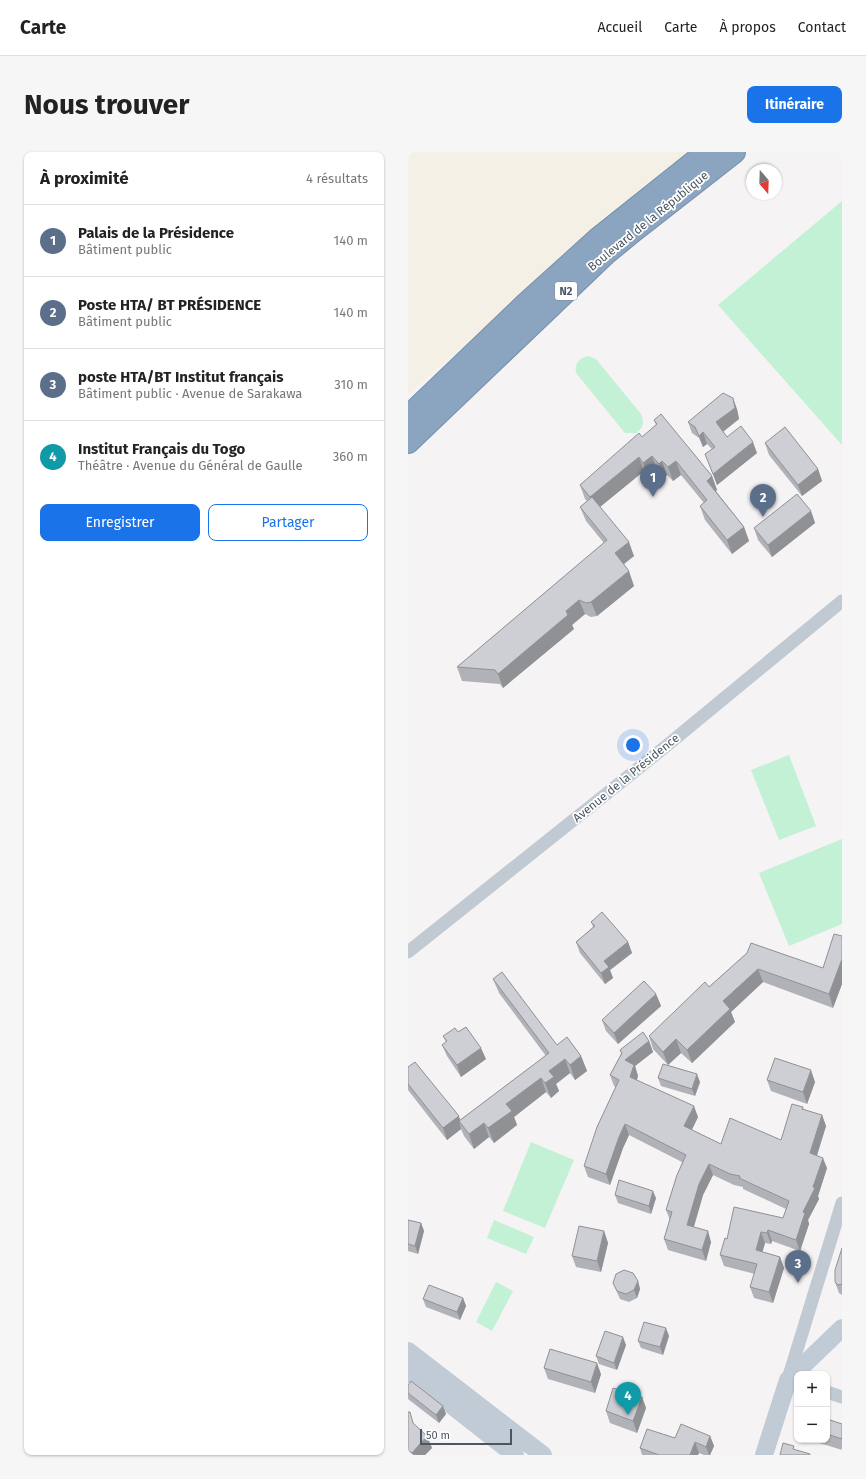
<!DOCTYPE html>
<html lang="fr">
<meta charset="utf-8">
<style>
:root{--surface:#fff;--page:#f6f6f6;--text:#222;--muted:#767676;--line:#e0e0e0;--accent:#1a73e8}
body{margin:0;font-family:"Fira Sans",sans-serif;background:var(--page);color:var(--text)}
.controls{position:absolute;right:12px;bottom:12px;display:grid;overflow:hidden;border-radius:8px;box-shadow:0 1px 3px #0004}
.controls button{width:36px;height:36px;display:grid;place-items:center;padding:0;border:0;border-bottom:1px solid var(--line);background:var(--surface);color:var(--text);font:20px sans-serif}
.compass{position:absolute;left:338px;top:12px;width:36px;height:36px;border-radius:50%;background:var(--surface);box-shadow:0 1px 3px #0004;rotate:161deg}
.scale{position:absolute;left:12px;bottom:10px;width:92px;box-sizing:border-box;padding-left:4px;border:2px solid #4a5661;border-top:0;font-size:11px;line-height:14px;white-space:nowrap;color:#4a5661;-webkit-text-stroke:3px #fff;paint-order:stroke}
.you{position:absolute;left:225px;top:593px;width:14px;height:14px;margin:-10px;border:3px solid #fff;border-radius:50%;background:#1a73e8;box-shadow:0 0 0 6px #1a73e833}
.badge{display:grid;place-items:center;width:26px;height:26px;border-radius:50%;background:var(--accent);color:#fff;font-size:13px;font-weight:700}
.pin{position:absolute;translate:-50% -33px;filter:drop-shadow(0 1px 2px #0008)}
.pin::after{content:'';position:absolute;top:21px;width:14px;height:12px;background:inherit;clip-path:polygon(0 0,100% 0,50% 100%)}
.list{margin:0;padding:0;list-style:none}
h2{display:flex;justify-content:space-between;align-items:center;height:52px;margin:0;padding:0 16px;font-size:17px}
h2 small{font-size:13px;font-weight:400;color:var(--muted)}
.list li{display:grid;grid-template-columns:26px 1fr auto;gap:12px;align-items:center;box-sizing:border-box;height:72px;padding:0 16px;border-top:1px solid var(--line)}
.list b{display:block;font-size:15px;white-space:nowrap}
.list p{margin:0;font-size:13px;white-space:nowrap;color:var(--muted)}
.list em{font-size:13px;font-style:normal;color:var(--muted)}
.actions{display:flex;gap:8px;padding:12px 16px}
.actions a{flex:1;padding:9px 0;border:1px solid var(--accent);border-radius:8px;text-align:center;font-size:14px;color:var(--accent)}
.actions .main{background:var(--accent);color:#fff}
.map{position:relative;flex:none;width:434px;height:1303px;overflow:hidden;border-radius:8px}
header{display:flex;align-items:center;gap:24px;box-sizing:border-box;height:56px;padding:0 20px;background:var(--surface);border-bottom:1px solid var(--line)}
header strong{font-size:19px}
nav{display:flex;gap:22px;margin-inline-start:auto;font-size:14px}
.intro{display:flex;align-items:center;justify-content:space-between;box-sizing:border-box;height:96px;padding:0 24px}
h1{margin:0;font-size:28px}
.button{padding:10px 18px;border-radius:8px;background:var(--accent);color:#fff;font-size:14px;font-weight:700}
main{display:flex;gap:24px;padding:0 24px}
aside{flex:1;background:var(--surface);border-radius:8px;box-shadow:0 1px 3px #0004}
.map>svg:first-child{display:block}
.green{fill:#c3f1d5}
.sand{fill:#f5f0e5}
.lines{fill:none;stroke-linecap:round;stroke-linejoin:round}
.highway-casing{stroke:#7690ad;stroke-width:24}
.street{stroke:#c1cad2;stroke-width:13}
.secondary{stroke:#c1cbd6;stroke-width:18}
.highway{stroke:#8ba5c1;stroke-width:22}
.wall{fill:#b0b2b7}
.shaded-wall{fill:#909195}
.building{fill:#cdcfd5;stroke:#909195}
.labels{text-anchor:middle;stroke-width:3.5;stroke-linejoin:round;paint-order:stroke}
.shield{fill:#fff;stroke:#808990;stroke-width:1}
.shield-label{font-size:11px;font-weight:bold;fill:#4a5661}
.street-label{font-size:12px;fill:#4a5661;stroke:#fff}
</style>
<header>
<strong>Carte</strong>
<nav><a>Accueil</a><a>Carte</a><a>À propos</a><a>Contact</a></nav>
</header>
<div class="intro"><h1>Nous trouver</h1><a class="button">Itinéraire</a></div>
<main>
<aside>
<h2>À proximité<small>4 résultats</small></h2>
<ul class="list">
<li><span class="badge" style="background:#5c6f8a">1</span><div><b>Palais de la Présidence</b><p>Bâtiment public</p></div><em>140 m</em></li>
<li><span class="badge" style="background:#5c6f8a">2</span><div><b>Poste HTA/ BT PRÉSIDENCE</b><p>Bâtiment public</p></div><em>140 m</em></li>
<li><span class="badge" style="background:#5c6f8a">3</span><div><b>poste HTA/BT Institut français</b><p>Bâtiment public · Avenue de Sarakawa</p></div><em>310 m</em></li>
<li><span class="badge" style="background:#0f9aa8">4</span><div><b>Institut Français du Togo</b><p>Théâtre · Avenue du Général de Gaulle</p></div><em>360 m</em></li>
</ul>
<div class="actions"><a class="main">Enregistrer</a><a>Partager</a></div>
</aside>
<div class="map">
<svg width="434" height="1303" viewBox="0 0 434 1303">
<rect width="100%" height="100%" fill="#f5f3f3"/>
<g class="green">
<polygon points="434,49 434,293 310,153"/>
<path d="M180,204L188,207L233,262C237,271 235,276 228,281H217L168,221C166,212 171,206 180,204Z"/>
<polygon points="381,603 408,674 371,688 343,618"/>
<polygon points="434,687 434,772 381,794 351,721"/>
<polygon points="123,990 166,1008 137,1076 95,1059"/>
<polygon points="86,1068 126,1085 118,1102 79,1086"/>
<polygon points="88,1130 105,1139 84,1179 68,1170"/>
</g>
<polygon class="sand" points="0,0 280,0 0,242"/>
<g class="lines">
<g class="highway-casing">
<g id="highway">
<polyline points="0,265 117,153 190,87 299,0"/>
<polyline points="0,290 197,102 225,79 326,0"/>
</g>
</g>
<g class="street">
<polyline points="0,800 257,595 434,449"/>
<polyline points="380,1227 434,1051"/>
<polyline points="419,1240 434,1245"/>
</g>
<g class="secondary">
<polyline points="0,1199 135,1303"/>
<polyline points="0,1219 107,1303"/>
<polyline points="356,1303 380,1228 434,1176"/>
</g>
<use href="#highway" class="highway"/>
</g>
<g class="wall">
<polygon points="329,257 331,267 315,280 319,285 349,301 309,333 297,302 304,297 299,292 295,295 291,286 284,281 280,270"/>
<polygon points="246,268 304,324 309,338 308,339 336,375 341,389 324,402 297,368 292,354 296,351 273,323 265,329 259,323 256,326 249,318 240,325 236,319 192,355 226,404 216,412 226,434 189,464 183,465 177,462 164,473 166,477 95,536 92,532 54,529 49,515 196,391 178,369 172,355 179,349 177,347 172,333 234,285 248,273"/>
<polygon points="357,291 410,317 414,329 394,344 361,303"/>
<polygon points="403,359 407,371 364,405 350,388 346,376"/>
<polygon points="183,770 220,790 224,801 202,818 205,826 197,832 172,801 168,790 185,775"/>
<polygon points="434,784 434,832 425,856 355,830 323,860 327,870 284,911 273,901 260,913 245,897 241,884 301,835 339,801 415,816"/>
<polygon points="85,827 149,893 173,904 179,919 167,928 162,921 148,932 151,939 143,946 138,940 106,965 109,973 86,991 81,985 66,997 56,984 53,977 39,988 0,938 0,915 52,968 138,904 91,841"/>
<polygon points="248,842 253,854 210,892 198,879 194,868"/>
<polygon points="50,880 78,907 53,925 39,904 34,893 38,890 35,884"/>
<polygon points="241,889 245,900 227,914 230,924 229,928 290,965 284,978 313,992 373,988 395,955 396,958 414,963 418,974 409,1004 419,1016 410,1044 411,1047 400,1068 401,1072 392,1099 364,1089 363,1092 357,1091 354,1100 372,1105 376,1116 365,1151 346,1146 342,1135 347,1122 316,1114 312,1103 319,1087 375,1066 378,1057 335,1037 335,1035 326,1033 305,1023 295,1043 286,1075 303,1090 298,1109 260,1098 256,1087 262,1068 258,1058 274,1010 221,983 215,996 202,1033 180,1025 176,1014 208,935 206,934 202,923 213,902 212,898"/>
<polygon points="250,926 292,930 287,944 253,934"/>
<polygon points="359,928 407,930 399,952 363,939"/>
<polygon points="207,1043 248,1046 243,1062 210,1051"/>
<polygon points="0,1068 13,1071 16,1079 10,1102 0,1099"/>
<polygon points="196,1079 200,1091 193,1120 168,1115 164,1104"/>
<polygon points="434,1096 434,1143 431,1141 427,1130"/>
<polygon points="230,1129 232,1137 229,1146 221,1150 212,1147 205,1131"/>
<polygon points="55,1146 58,1154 52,1168 18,1155 15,1147"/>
<polygon points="261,1184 255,1203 233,1196 230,1189"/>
<polygon points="218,1193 209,1218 191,1212 188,1204"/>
<polygon points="136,1216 193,1222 187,1241 140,1227"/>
<polygon points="0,1233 38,1262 31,1271 0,1247"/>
<polygon points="234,1245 238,1256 229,1281 202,1271 198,1259"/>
<polygon points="0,1260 6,1272 19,1284 24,1296 17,1303 0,1303"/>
<polygon points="419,1267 434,1272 434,1298 402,1288 419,1288"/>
<polygon points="302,1284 306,1294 302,1303 296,1303 291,1301 290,1303 234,1303 232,1296 267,1286"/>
</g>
<g class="shaded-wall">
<polygon points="325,246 329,257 331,267 312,282 308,270"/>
<polygon points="295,280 299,292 295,295 291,284"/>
<polygon points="345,290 349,301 309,333 305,322"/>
<polygon points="244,304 249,318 240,325 235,311"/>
<polygon points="231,305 236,319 187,359 182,345"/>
<polygon points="254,309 259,323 256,326 251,312"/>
<polygon points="268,309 273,323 265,329 260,315"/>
<polygon points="410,317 414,329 394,344 390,333"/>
<polygon points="304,324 309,338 304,342 299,329"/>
<polygon points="403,359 407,371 364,405 360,393"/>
<polygon points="336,375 341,389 324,402 319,388"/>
<polygon points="221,390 226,404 212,415 207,401"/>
<polygon points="221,419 226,434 189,464 183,450"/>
<polygon points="171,448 177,462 164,473 166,477 95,536 90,522 158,459"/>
<polygon points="220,790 224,801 202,818 205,826 197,832 193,821 196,809"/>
<polygon points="434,806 434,832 425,856 421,842"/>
<polygon points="350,817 355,830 323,860 327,870 284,911 279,898 315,849"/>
<polygon points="248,842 253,854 210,892 206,881"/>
<polygon points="268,887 273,901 260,913 255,900"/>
<polygon points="241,889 245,900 227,914 230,924 226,936 217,908"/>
<polygon points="73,896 78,907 53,925 49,913"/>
<polygon points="173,904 179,919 167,928 162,913"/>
<polygon points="157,907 162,921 148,932 151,939 143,946 137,931 141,919"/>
<polygon points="403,918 407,930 399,952 395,940"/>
<polygon points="289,922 292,930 287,944 284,937"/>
<polygon points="133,926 138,940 106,965 109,973 86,991 80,976 98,952"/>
<polygon points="286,954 290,965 280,985 276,974"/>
<polygon points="414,963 418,974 406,1012 402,1001"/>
<polygon points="51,964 54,974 51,969 53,977 39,988 35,976"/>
<polygon points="76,971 81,985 66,997 61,982"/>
<polygon points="217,972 221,983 215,996 202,1033 198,1022 211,985"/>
<polygon points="415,1006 419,1016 410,1044 411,1047 400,1068 401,1072 392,1099 388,1088 395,1060 405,1035"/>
<polygon points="301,1012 305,1023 295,1043 283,1084 279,1073 291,1032"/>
<polygon points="245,1039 248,1046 243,1062 241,1054"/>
<polygon points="13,1071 16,1079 10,1102 7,1094"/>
<polygon points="360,1078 364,1089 363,1092 359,1081"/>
<polygon points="196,1079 200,1091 193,1120 189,1109"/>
<polygon points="300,1079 303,1090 298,1109 294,1098"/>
<polygon points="353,1080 357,1091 352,1109 348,1098"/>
<polygon points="372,1105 376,1116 365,1151 361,1140"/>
<polygon points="230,1129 232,1137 229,1146 226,1138"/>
<polygon points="55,1146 58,1154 52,1168 49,1160"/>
<polygon points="258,1176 261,1184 255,1203 252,1195"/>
<polygon points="215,1185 218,1193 209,1218 206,1211"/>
<polygon points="189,1211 193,1222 187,1241 183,1230"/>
<polygon points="234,1245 238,1256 229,1281 225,1269"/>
<polygon points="35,1254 38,1262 31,1271 28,1263"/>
<polygon points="19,1284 24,1296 17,1303 4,1303 4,1301"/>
<polygon points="302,1284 306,1294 302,1303 301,1303 298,1295"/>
<polygon points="287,1290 291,1301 290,1303 282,1303"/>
</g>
<g class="building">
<polygon points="315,241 325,246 327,256 308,270 319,285 333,274 345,290 305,322 297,302 307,295 295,280 291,284 287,275 280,270"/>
<polygon points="253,262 304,324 299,329 336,375 319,388 292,354 299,348 268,309 260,315 254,309 251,312 244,304 235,311 231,305 182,345 172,333 231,281 234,285 249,272 246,268"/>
<polygon points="377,275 410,317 390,333 357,291"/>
<polygon points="389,342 403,359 360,393 346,376"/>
<polygon points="184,345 221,390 207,401 221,419 183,450 178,451 171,448 158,459 160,463 90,522 87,518 49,515 199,388 172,355"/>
<polygon points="194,760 220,790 196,809 201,815 193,821 168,790 187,774 183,770"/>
<polygon points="426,782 434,784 434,807 421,842 350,817 315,849 322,857 279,898 268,887 255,900 241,884 297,830 301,835 339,801 343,791 415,816"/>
<polygon points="94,820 149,893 159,885 173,904 162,913 157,907 141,919 146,925 137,931 133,926 98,952 104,959 80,976 76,971 61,982 51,969 141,901 85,827"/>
<polygon points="236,829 248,842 206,881 194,868"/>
<polygon points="58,875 73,896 49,913 34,893 39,889 35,884 47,876 50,880"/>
<polygon points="235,880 241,889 217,908 226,913 222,925 286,954 276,974 313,992 322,966 373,988 384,952 395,955 394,957 414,963 402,1001 415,1006 405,1035 407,1036 395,1060 397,1061 388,1088 360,1078 359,1081 353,1080 348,1098 372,1105 361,1140 342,1135 349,1112 312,1103 317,1086 319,1087 326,1055 375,1066 381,1049 331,1026 332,1024 322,1022 301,1012 291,1032 279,1073 300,1079 294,1098 256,1087 264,1060 258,1058 269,1023 278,1003 217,972 211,985 198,1022 176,1014 189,975 211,928 202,923 214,901 212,898"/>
<polygon points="367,906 403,918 395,940 359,928"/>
<polygon points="7,910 51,964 35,976 0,932 0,915"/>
<polygon points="255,912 289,922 284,937 250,926"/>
<polygon points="211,1028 245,1039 241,1054 207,1043"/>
<polygon points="0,1068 13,1071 7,1094 0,1092"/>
<polygon points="171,1074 196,1079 189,1109 164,1104"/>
<polygon points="434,1096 434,1132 430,1133 427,1130 427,1118"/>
<polygon points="216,1118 225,1121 230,1129 226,1138 218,1142 209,1139 205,1131 208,1122"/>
<polygon points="21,1133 55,1146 49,1160 15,1147"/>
<polygon points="236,1170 258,1176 252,1195 230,1189"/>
<polygon points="197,1179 215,1185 206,1211 188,1204"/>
<polygon points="142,1197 189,1211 183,1230 136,1216"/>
<polygon points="3,1229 35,1254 28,1263 0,1241 0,1233"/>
<polygon points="205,1236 234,1245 225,1269 198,1259"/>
<polygon points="0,1260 2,1260 5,1271 19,1284 4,1301 0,1298"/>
<polygon points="419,1267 434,1272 434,1287 419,1282"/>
<polygon points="273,1272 302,1284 298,1295 287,1290 282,1303 251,1303 232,1296 239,1277 267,1286"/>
<polygon points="375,1291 386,1294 385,1297 402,1302 402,1303 372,1303"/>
</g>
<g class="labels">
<rect class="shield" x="147" y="130" width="22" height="18" rx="3"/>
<g class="shield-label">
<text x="158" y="143">N2</text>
</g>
<g class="street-label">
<text transform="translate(240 69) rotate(-39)" y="4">Boulevard de la République</text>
<text transform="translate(218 626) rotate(-39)" y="4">Avenue de la Présidence</text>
</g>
</g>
</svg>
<div class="controls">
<button>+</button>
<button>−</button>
</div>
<svg class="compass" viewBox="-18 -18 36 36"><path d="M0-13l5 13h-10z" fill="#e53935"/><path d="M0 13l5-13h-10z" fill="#767676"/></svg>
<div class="scale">50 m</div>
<div class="you"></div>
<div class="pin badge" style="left:245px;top:345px;background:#5c6f8a">1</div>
<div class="pin badge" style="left:355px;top:365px;background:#5c6f8a">2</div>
<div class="pin badge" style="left:390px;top:1131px;background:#5c6f8a">3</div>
<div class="pin badge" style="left:220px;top:1263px;background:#0f9aa8">4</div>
</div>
</main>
